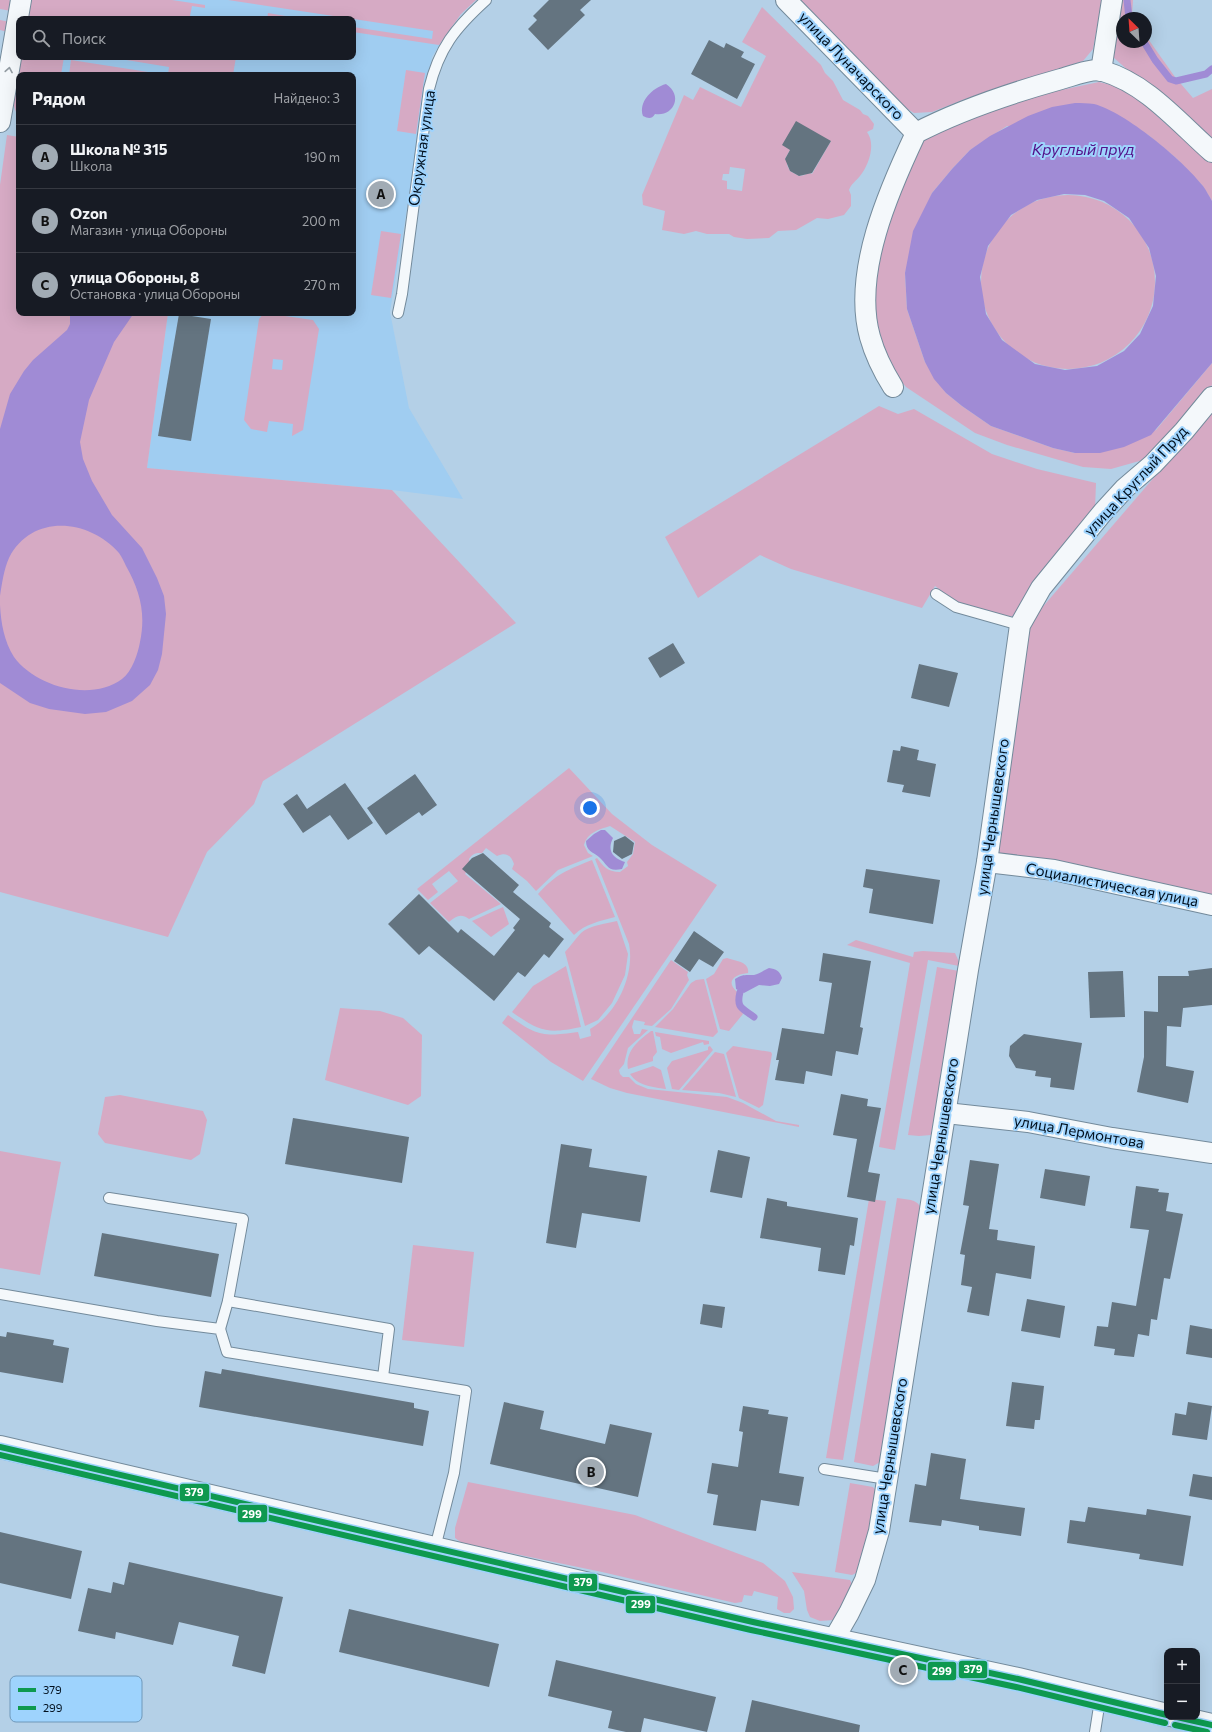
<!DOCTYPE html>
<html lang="ru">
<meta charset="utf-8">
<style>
:root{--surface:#171b24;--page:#242831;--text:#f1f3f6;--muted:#9ea1a6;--line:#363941;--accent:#a1abb4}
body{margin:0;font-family:Commissioner,sans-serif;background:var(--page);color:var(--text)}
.controls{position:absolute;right:12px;bottom:12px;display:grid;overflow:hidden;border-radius:8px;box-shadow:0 4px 16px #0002}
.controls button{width:36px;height:36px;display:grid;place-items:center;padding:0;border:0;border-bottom:1px solid var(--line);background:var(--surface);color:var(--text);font:20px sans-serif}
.compass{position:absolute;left:1116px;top:12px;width:36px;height:36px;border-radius:50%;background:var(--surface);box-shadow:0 4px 16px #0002;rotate:335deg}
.you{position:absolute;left:590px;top:808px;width:14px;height:14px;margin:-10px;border:3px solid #fff;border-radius:50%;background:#1a73e8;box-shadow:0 0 0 6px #1a73e833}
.badge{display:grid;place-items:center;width:26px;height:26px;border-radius:50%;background:var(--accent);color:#111;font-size:13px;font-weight:700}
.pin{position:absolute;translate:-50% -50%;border:2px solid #fff;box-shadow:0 1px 4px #0006}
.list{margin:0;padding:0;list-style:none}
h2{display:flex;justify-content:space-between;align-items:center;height:52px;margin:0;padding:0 16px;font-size:17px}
h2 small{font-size:13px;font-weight:400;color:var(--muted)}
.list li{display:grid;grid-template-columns:26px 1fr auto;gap:12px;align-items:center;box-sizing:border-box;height:64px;padding:0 16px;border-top:1px solid var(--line)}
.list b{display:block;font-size:15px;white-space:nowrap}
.list p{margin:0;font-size:13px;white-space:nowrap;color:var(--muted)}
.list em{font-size:13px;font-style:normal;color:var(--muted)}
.icon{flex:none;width:22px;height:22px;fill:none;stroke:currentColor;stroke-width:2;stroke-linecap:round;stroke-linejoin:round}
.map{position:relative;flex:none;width:1212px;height:1732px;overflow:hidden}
.search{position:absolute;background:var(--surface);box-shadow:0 4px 16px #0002;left:16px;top:16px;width:340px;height:44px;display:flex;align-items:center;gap:10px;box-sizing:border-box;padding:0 14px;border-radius:8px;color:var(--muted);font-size:15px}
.panel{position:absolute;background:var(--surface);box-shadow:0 4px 16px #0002;left:16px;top:72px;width:340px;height:244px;border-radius:8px}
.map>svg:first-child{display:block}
.built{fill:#a0cdf1}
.green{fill:#d6aac4;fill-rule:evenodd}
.water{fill:#a08bd5;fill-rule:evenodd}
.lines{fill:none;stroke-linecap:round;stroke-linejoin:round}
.stream{stroke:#a08bd5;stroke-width:7}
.building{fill:#647480}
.service-casing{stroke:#738a9b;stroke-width:12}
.minor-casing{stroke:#738a9b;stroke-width:22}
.tertiary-casing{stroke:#738a9b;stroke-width:24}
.service{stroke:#f4f8fb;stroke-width:10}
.minor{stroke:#f4f8fb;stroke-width:20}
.tertiary{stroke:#f4f8fb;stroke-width:22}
.bus-1-casing{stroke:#9ed3fd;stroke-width:9}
.bus-2-casing{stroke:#9ed3fd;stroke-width:9}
.bus-1{stroke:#0e994f;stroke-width:6}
.bus-2{stroke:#0e994f;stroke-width:6}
.oneway{stroke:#929ba2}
.labels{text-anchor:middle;stroke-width:4;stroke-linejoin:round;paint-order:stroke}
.street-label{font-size:15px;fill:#000f1d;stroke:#9ed3fd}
.water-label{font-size:16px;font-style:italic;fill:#531189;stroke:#9ed3fd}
.key{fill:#9ed3fd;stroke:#6f98ba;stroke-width:1}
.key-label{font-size:11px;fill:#000f1d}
.line-badge{stroke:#9ed3fd;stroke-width:1.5}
.badge-label{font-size:11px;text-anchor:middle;font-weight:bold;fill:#fff}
</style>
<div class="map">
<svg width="1212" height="1732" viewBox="0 0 1212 1732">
<rect width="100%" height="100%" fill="#b4d0e7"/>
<polygon class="built" points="37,0 461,0 441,42 432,57 390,312 409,408 463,499 392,490 147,468 168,313 353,313 353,75 25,75 28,57 353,57 353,19 34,19"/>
<g class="green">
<polygon points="0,0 9,0 13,3 11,11 0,9"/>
<polygon points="29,0 172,0 205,5 205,8 192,6 190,16 213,19 26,19"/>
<polygon points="228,0 476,0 461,14 439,45 353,32 353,27 432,39 433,31"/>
<polygon points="798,0 1102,0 1093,49 1083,61 965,99 932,112 914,113 901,105"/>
<polygon points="1118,0 1133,0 1132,15 1134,18 1122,18 1122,42 1146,42 1146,36 1175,77 1193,98 1212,89 1212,144 1167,96 1130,72 1113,57 1112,34"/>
<path d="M762,7L821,65L825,73L833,81L843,100L860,110L863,114L868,116L874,124L873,129L867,132C876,144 869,165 860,176C856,181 851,184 849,190L851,195V206L844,215L828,219L817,218L796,230L778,231L769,238L747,239L734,237L729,234H707L696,231L684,234L662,230L665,211L643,205L642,195L684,95L693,100L700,87L741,107L766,56L742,42ZM831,141L812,174L807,171L805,175L799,176L790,171L787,165L789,162L785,159L790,150ZM730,167L745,169L742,191L727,189V181L722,180L723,174H729Z"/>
<polygon points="268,13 303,19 267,19"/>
<polygon points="0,20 10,22 8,32 0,30"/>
<path d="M20,57H64L61,75H19V117C7,101 17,75 20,57Z"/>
<polygon points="108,57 236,57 233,75 168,75 169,67"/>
<polygon points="71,60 161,74 160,75 69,75"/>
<polygon points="406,70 425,73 416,134 397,131"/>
<polygon points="1099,82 1119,87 1139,99 1167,125 1185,138 1212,161 1212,201 1202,185 1176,158 1147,134 1007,126 970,150 952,169 932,193 905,273 907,309 925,362 946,393 962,406 991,426 1053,448 1075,453 1156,430 1212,363 1212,385 1156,453 1143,460 1111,469 1083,467 1007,445 975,433 906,387 892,370 877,338 874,271 881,239 919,145 938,129 1042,94"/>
<polygon points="7,135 19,137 19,313 168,313 147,468 392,490 516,623 263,781 254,804 207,852 168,937 0,892 0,185"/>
<circle cx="1068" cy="282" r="87"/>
<polygon points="381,231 401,234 391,298 371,295"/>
<path d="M264,313L313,320L319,329L303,430L292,436L293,424L269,421L267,432L251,429L244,420L259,319ZM273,359L283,360L282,370L272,369Z"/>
<polygon points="879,406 898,414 914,409 992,454 1037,469 1096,483 1095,509 1017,614 1008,618 956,602 935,586 922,608 791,569 760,555 698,598 665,537"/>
<polygon points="1212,410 1212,902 996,853 1028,624"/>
<path d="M569,768L612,814L652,845L717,885L583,1081L551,1062L502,1023L508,1015C537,1036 543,1037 578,1032L580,1039L591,1036L590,1029C617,1014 635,974 629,944L595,859L597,858C604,867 608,872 620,872L628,866L627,862L633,854L635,842L610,826C598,830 588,832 584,845L588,853L593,856L558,870L536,891L527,881L512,869L514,864C511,855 506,852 497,856L486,848L482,853C476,853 473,853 469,859L470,865L465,874L501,904L469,919C461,913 456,916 449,922L430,903L458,881L449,871L432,884L438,892L428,900L417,889Z"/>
<path d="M592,860L615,917C600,921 585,924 574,935L538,894C556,874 567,870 592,860Z"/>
<polygon points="503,907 509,924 491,937 472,921"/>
<path d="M617,921L628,954L625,975L612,1003L598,1020L585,1026L565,952C571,946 575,939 581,933C590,925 605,924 617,921Z"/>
<polygon points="856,940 913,957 914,952 923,951 955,953 960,964 959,966 928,960 895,1150 879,1147 910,963 847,945"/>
<path d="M727,958C736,961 750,962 748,973C737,974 724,980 737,992V1003L743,1014L729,1031L720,1029L706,979L714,974L723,959Z"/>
<polygon points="671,960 688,972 687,975 689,980 671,1009 652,1026 644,1025 645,1022 634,1020 632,1027 634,1034 640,1034 642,1029 648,1030 628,1048 624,1064 619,1070 620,1074 623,1077 629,1077 636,1084 648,1089 727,1097 743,1103 776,1121 799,1125 799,1127 627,1093 610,1088 591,1079"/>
<path d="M566,966L581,1027C548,1034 540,1032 512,1012L533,986Z"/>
<polygon points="937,967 959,971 931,1135 919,1136 908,1135"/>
<polygon points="704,979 718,1032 713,1037 655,1027 673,1009 691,983 696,980"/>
<polygon points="340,1008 380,1011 403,1018 422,1035 421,1096 408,1105 325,1080"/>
<path d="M651,1031H653L657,1052L653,1057V1061L628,1069C625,1051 638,1041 651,1031Z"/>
<polygon points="655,1032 709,1041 709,1044 704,1045 703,1042 671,1053 662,1049 660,1037 656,1036"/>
<polygon points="710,1046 713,1050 679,1090 672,1089 667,1068 672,1061 708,1050 708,1047"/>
<polygon points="733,1046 771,1052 772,1054 763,1105 759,1108 739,1098 726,1053"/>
<polygon points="715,1052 724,1054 736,1097 719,1093 682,1090"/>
<path d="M653,1066L661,1070L666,1089C653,1087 638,1086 630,1074Z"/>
<polygon points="120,1095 203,1111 207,1120 200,1154 191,1160 105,1143 98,1134 105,1097"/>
<polygon points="0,1151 61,1162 40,1275 0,1268"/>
<path d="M897,1198C907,1200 916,1198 921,1208L882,1461L873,1466L854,1462Z"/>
<polygon points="869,1199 886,1201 843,1460 826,1458"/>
<polygon points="413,1245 474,1252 464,1347 402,1340"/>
<polygon points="468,1482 635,1515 763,1563 785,1581 793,1597 794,1609 790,1613 784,1613 777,1609 778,1597 754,1591 752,1596 744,1595 742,1602 735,1603 602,1572 462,1543 455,1538 455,1528"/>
<polygon points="850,1483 873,1487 876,1491 868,1533 856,1573 852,1575 835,1572"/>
<polygon points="792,1572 850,1580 852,1584 841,1611 834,1620 820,1621 810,1617 807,1610 804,1591"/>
</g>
<g class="water">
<path d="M666,84C684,96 673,117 655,114C651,120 648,118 643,116C638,102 652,88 666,84Z"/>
<path d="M1075,103C1081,103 1088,103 1094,104C1125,112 1183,160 1203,186C1206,190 1209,196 1212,201V363L1151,435L1124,447L1100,453H1075L1053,448L991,426L962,406L946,393L934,379L925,362L907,309L905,273L913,231L932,193L952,169L970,150L990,136L1028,116L1052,107ZM1064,194L1085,195L1104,201L1129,218L1149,248L1156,276L1153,306L1140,334L1124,351L1097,366L1065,370L1035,364L1002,340L986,314L980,277L988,246L1011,215L1037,200Z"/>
<path d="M70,313H134L114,342L89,400L80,442L83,459L92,481L112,515L142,548L157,578L164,596L166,614L162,654L158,670L150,685L132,701L106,712L85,714L49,709L30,703L0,683V605C1,623 4,641 14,657C36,687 91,702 122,679C132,672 138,653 140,642C146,613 140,591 126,566C124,562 122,557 119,553C89,519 32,513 9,558C4,569 2,583 0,596V429L10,394L24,371L33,360L67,330L70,324Z"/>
<path d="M601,830H605L613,838C607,850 612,858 625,862L622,869C607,872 608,865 599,857C593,852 586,851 586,841L594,834Z"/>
<path d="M769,968C776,969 780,971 782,978L779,984L770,986L759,985L744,993L736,989L735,979C742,974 746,975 754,975C759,974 764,970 769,968Z"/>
</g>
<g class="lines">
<g class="stream">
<polyline points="1127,0 1129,18"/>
<polyline points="1144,42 1155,60 1170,79 1176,81 1206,74 1212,69"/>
<path d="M740,992C736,1008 742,1008 754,1017"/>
</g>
</g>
<g class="building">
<polygon points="549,0 591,0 580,10 585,15 548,50 528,29 537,20 533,16"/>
<polygon points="709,40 724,48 726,43 744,52 741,57 755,64 737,99 691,74"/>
<polygon points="796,121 831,141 812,173 799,176 790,171 785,159 790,150 782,145"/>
<polygon points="179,314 211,319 191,441 158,436"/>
<polygon points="673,643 685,663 660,678 648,658"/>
<polygon points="919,664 958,673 949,707 911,698"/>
<polygon points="901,746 919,750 917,760 936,764 930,797 902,792 904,785 887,782 893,750 900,751"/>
<polygon points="415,774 437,805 422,816 419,812 386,835 367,808"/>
<polygon points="345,783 373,823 348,840 330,815 303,833 283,804 297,794 307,809"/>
<polygon points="625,836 634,843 632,854 622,859 613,852 614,841"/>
<polygon points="483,853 519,885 513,892 551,923 549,927 564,939 549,958 544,954 525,977 518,972 494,1001 429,946 419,955 388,924 419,894 458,933 461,929 494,956 515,930 513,928 520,919 462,869 472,858"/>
<polygon points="866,869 940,880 933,924 869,913 873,889 863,887"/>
<polygon points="694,931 724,952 713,967 699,959 690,972 674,961"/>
<polygon points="823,953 871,961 860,1027 863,1028 858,1055 836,1051 832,1076 806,1071 804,1084 775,1080 779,1060 776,1060 782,1028 824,1034 832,983 819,981"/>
<polygon points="1212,968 1212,1005 1183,1008 1181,1027 1167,1026 1166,1066 1194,1071 1188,1103 1137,1092 1144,1057 1144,1011 1158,1012 1158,976 1189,976 1188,971"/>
<polygon points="1123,971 1125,1017 1090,1018 1088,972"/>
<polygon points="1024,1034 1082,1043 1074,1090 1050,1087 1051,1078 1035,1076 1036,1071 1016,1068 1009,1056 1010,1046"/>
<polygon points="841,1094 868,1099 867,1106 881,1108 868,1172 880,1174 875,1202 847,1197 857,1139 833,1135"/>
<polygon points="293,1118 409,1137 402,1183 285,1164"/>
<polygon points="561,1144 592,1149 589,1167 647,1176 640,1222 582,1213 576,1248 546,1243"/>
<polygon points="718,1150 750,1157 742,1198 710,1192"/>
<polygon points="970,1160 999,1164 989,1229 998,1230 997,1240 1035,1246 1031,1279 996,1273 989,1316 967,1312 972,1287 961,1285 965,1255 960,1254 969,1206 963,1205"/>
<polygon points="1045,1169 1090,1176 1085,1206 1040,1198"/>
<polygon points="1136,1186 1159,1189 1158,1192 1169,1193 1166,1211 1183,1214 1170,1279 1164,1278 1157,1320 1151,1319 1149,1336 1138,1334 1134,1357 1114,1355 1115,1349 1094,1346 1097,1326 1108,1327 1112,1302 1136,1306 1149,1230 1130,1228"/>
<polygon points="767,1198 787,1202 787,1206 858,1218 854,1246 850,1245 845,1275 818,1271 821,1248 760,1238"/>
<polygon points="102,1233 219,1254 211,1297 94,1276"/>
<polygon points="1027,1299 1065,1306 1060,1338 1021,1331"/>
<polygon points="703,1304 725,1307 722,1328 700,1324"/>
<polygon points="1190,1325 1212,1329 1212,1358 1186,1354"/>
<polygon points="7,1332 54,1340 53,1345 69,1348 63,1383 0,1372 0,1336 6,1337"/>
<polygon points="222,1369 414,1403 414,1408 429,1411 423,1446 199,1407 205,1371 221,1374"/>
<polygon points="1012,1382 1044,1386 1040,1420 1035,1420 1034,1429 1006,1426"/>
<polygon points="504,1402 544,1411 540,1429 605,1444 610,1424 652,1433 638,1497 490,1464"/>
<polygon points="1188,1402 1212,1406 1207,1440 1172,1435 1175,1413 1186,1415"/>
<polygon points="743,1406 769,1410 768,1414 788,1417 779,1473 804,1477 799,1506 761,1500 756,1531 713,1525 718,1495 707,1493 712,1463 738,1467 743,1432 739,1431"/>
<polygon points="931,1453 966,1459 960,1499 1025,1508 1021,1536 979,1530 979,1526 942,1520 941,1526 909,1522 915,1484 926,1486"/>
<polygon points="1193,1474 1212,1477 1212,1500 1189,1496"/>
<polygon points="1088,1507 1146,1515 1147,1509 1191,1516 1183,1566 1139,1559 1140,1554 1067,1543 1070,1520 1085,1522"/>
<polygon points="0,1532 82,1551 71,1599 0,1583"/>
<polygon points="129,1562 283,1597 265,1674 232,1666 239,1636 179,1622 173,1645 116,1632 115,1639 78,1631 88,1588 111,1593 113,1582 124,1585"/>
<polygon points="349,1609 499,1644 489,1687 339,1652"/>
<polygon points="556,1660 716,1697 707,1732 644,1718 641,1732 626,1732 608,1728 612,1711 548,1696"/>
<polygon points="752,1700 860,1725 859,1732 745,1732"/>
</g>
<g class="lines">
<g class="service-casing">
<g id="service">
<path d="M398,313L402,294L429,89C439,48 455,28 486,0"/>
<polyline points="936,594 956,607 1020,625"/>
<polyline points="109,1198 243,1219 228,1301 220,1329"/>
<polyline points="0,1294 157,1321 220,1329 227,1352 466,1391 454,1473 435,1548"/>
<polyline points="228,1301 389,1329 383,1377"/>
<polyline points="824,1469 887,1479"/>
<polyline points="1095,1732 1100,1700"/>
</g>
</g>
<g class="minor-casing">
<g id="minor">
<polyline points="786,0 916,133"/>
<polyline points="1101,71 1112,0"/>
<polyline points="0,122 21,0"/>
<path d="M893,387C883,371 875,355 870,337C852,273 889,190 916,133C962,109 1011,93 1061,79C1072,76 1092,68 1103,71C1147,84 1178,122 1212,152"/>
<polyline points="987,862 1054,870 1212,905"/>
<polyline points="946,1113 1028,1122 1112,1138 1212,1153"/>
<polyline points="834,1639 849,1613 865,1580 879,1531 968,970 987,862 1020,625 1041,588 1103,512 1125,488 1153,464 1184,431 1212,397"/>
</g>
</g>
<g class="tertiary-casing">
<g id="tertiary">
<polyline points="0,1447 753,1622 1018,1679 1167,1715"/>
<polyline points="1177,1717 1212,1725"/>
</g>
</g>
<use href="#service" class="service"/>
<use href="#minor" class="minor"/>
<use href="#tertiary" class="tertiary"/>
<g class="bus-1-casing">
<g id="bus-1">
<polyline points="0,1447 753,1622 1018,1679 1167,1715"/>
<polyline points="1177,1717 1212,1725"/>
</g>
</g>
<g class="bus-2-casing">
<g id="bus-2">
<polyline points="0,1455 751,1630 1016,1687 1165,1723"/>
<polyline points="1175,1725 1207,1732"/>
</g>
</g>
<use href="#bus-1" class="bus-1"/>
<use href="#bus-2" class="bus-2"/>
</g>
<defs><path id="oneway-chevron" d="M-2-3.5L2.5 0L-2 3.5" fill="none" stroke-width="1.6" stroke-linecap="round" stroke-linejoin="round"/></defs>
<use class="oneway" href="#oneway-chevron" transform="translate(9 70) rotate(-80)"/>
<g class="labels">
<g class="street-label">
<text transform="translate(851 66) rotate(46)" y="5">улица Луначарского</text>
<text transform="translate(422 148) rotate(-82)" y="5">Окружная улица</text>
<text transform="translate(1136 481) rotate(-47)" y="5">улица Круглый Пруд</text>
<text transform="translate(993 817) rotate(-82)" y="5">улица Чернышевского</text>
<text transform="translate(1112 885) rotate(11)" y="5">Социалистическая улица</text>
<text transform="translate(1079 1132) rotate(10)" y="5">улица Лермонтова</text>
<text transform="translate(941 1136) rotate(-81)" y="5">улица Чернышевского</text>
<text transform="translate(890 1456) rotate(-81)" y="5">улица Чернышевского</text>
</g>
<g class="water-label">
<text x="1083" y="155">Круглый пруд</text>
</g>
</g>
<rect x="10" y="1676" width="132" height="46" rx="6" class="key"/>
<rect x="18" y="1688" width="18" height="4" fill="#0e994f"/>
<rect x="18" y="1706" width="18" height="4" fill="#0e994f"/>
<g class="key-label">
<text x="43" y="1694">379</text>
<text x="43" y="1712">299</text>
</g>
<g class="line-badge">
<rect x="179" y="1483" width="31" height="19" rx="4" fill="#0e994f"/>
<rect x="237" y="1504" width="31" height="19" rx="4" fill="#0e994f"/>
<rect x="568" y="1573" width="30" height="19" rx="4" fill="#0e994f"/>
<rect x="625" y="1595" width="31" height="19" rx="4" fill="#0e994f"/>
<rect x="958" y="1660" width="30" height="19" rx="4" fill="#0e994f"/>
<rect x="927" y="1661" width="30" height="20" rx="4" fill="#0e994f"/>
</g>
<g class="badge-label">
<text x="194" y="1496">379</text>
<text x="252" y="1518">299</text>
<text x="583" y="1586">379</text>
<text x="641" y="1608">299</text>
<text x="973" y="1673">379</text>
<text x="942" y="1675">299</text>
</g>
</svg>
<div class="controls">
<button>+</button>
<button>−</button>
</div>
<svg class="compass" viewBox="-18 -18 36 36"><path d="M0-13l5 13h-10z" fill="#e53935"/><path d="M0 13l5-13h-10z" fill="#9ea1a6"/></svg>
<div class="you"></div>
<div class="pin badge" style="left:381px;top:194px">A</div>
<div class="pin badge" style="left:591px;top:1472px">B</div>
<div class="pin badge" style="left:903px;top:1670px">C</div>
<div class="search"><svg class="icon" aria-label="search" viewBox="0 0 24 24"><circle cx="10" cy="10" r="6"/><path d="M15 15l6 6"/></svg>Поиск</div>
<section class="panel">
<h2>Рядом<small>Найдено: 3</small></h2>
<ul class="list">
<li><span class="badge">A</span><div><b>Школа № 315</b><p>Школа</p></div><em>190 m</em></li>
<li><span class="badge">B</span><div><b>Ozon</b><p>Магазин · улица Обороны</p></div><em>200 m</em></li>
<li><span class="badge">C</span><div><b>улица Обороны, 8</b><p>Остановка · улица Обороны</p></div><em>270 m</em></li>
</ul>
</section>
</div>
